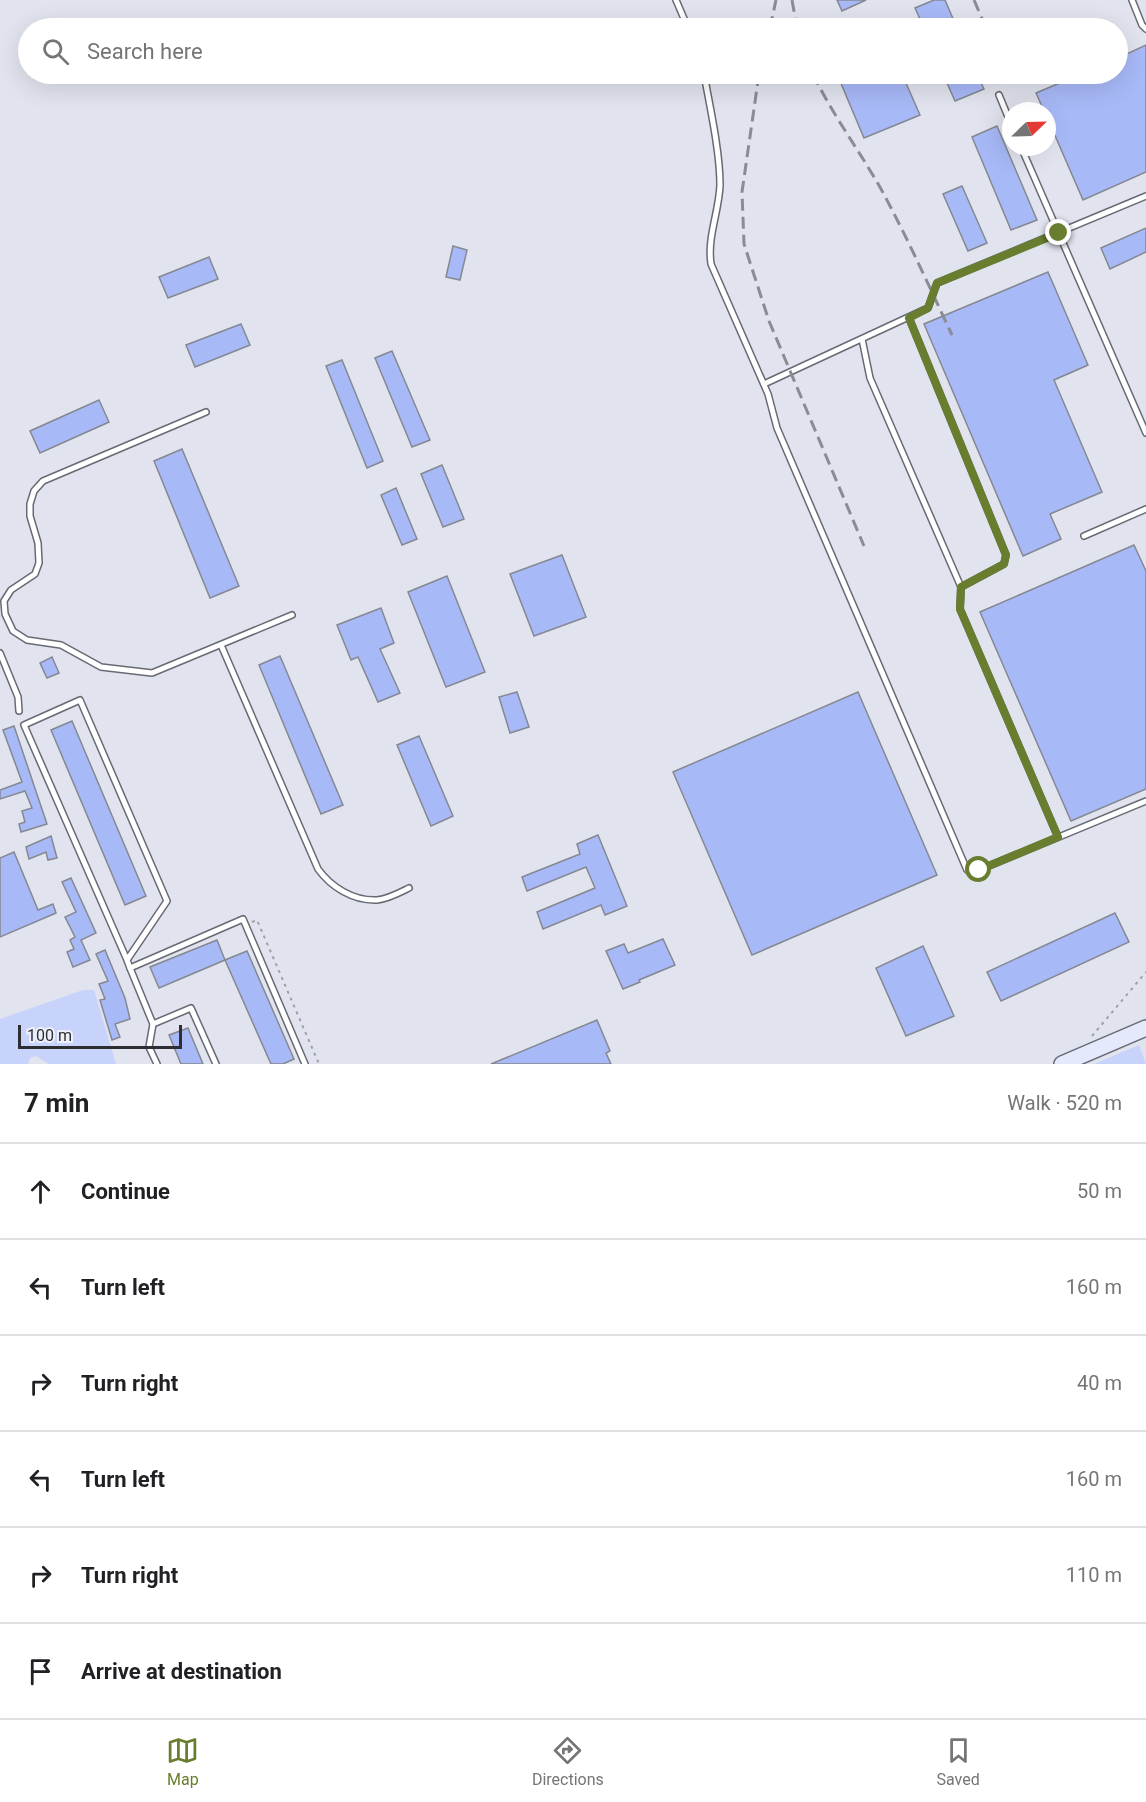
<!DOCTYPE html>
<meta charset="utf-8">
<style>
:root{--surface:#fff;--page:#f6f6f6;--text:#202124;--muted:#757577;--line:#e0e0e0;--accent:#687d2e}
body{margin:0;font-family:Roboto,sans-serif;background:var(--page);color:var(--text)}
.compass{position:absolute;left:1002px;top:102px;width:54px;height:54px;border-radius:50%;background:var(--surface);box-shadow:0 6px 24px #0002;rotate:67deg}
.scale{position:absolute;left:18px;bottom:15px;width:164px;box-sizing:border-box;padding-left:6px;border:3px solid #2d2e32;border-top:0;font-size:16px;line-height:21px;white-space:nowrap;color:#2d2e32;-webkit-text-stroke:4px #eef1fc;paint-order:stroke}
.stop{position:absolute;width:18px;height:18px;margin:-14px;border:4px solid #687d2e;border-radius:50%;background:#fff}
.stop.end{background:#687d2e;border-color:#fff;box-shadow:0 2px 6px #0008}
.list{margin:0;padding:0;list-style:none}
h2{display:flex;justify-content:space-between;align-items:center;height:78px;margin:0;padding:0 24px;font-size:26px}
h2 small{font-size:20px;font-weight:400;color:var(--muted)}
.list li{display:grid;grid-template-columns:39px 1fr auto;gap:18px;align-items:center;box-sizing:border-box;height:96px;padding:0 24px;border-top:2px solid var(--line)}
.list b{display:block;font-size:22px;white-space:nowrap}
.list em{font-size:20px;font-style:normal;color:var(--muted)}
.icon{flex:none;width:33px;height:33px;fill:none;stroke:currentColor;stroke-width:2;stroke-linecap:round;stroke-linejoin:round}
.map{position:relative;flex:none;width:1146px;height:1064px;overflow:hidden}
.search{position:absolute;background:var(--surface);box-shadow:0 6px 24px #0002;left:18px;right:18px;top:18px;height:66px;display:flex;align-items:center;gap:15px;box-sizing:border-box;padding:0 21px;border-radius:33px;color:var(--muted);font-size:22px}
.sheet{height:654px;background:var(--surface)}
nav{display:flex;justify-content:space-around;align-items:center;box-sizing:border-box;height:84px;border-top:2px solid var(--line);background:var(--surface);font-size:16px;color:var(--muted)}
nav a{display:grid;justify-items:center;gap:3px}
nav .on{color:var(--accent)}
.map>svg:first-child{display:block}
.green{fill:#c7d3fa}
.building{fill:#a8b9f8;stroke:#858891;stroke-width:1.5}
.lines{fill:none;stroke-linecap:round;stroke-linejoin:round}
.lane-casing{stroke:#676a73;stroke-width:8}
.secondary-casing{stroke:#676a73;stroke-width:18}
.path{stroke:#9ea0a8;stroke-width:2;stroke-dasharray:3 4.5;stroke-linecap:butt}
.lane{stroke:#fff;stroke-width:5}
.secondary{stroke:#e4e9fb;stroke-width:15}
.rail{stroke:#8a8c93;stroke-width:3;stroke-dasharray:12 6;stroke-linecap:butt}
.route{stroke:#687d2e;stroke-width:8}
</style>
<div class="map">
<svg width="1146" height="1064" viewBox="0 0 1146 1064">
<rect width="100%" height="100%" fill="#e1e4ee"/>
<g class="green">
<polygon points="83,990 94,990 116,1064 49,1064 36,1056 30,1058 28,1064 0,1064 0,1019"/>
<polygon points="1139,1045 1146,1064 1094,1064"/>
</g>
<g class="building">
<polygon points="837,0 866,0 842,11"/>
<polygon points="934,0 945,0 957,28 924,28 915,8"/>
<polygon points="1146,45 1146,172 1083,200 1047,117 1047,111 1044,111 1036,93 1081,74 1118,74 1118,58"/>
<polygon points="837,74 902,74 920,115 864,138"/>
<polygon points="943,74 977,74 984,89 955,101"/>
<polygon points="997,126 1037,220 1011,230 972,137"/>
<polygon points="962,186 987,243 968,251 943,194"/>
<polygon points="1146,228 1146,252 1110,269 1101,248"/>
<polygon points="453,246 467,250 460,280 446,277"/>
<polygon points="209,257 218,279 168,298 159,277"/>
<polygon points="1048,272 1088,365 1054,380 1102,492 1050,514 1061,539 1023,556 924,324"/>
<polygon points="241,324 250,345 195,367 186,345"/>
<polygon points="392,351 430,440 412,447 375,358"/>
<polygon points="342,360 383,461 367,468 326,366"/>
<polygon points="99,400 109,422 40,453 30,431"/>
<polygon points="182,449 239,586 210,598 154,461"/>
<polygon points="442,465 464,519 443,527 421,474"/>
<polygon points="396,488 417,539 402,545 381,495"/>
<polygon points="1134,545 1146,571 1146,789 1071,821 980,612"/>
<polygon points="562,555 586,617 534,636 510,574"/>
<polygon points="447,576 485,672 446,687 408,592"/>
<polygon points="381,608 394,643 380,649 400,693 378,702 358,657 351,660 337,625"/>
<polygon points="280,656 343,805 321,814 259,665"/>
<polygon points="52,657 59,673 47,678 40,663"/>
<polygon points="517,692 529,727 510,733 499,697"/>
<polygon points="858,692 937,875 752,955 673,772"/>
<polygon points="72,721 146,896 125,905 51,730"/>
<polygon points="14,726 47,824 21,832 19,824 25,822 22,811 32,808 25,791 0,799 0,790 22,782 3,730"/>
<polygon points="419,736 453,816 431,826 397,745"/>
<polygon points="598,835 627,906 605,915 601,905 543,929 537,912 595,888 586,867 527,891 522,877 580,854 577,844"/>
<polygon points="51,836 57,858 48,860 46,852 29,859 26,847"/>
<polygon points="14,852 38,910 53,904 56,913 0,937 0,858"/>
<polygon points="71,878 96,933 81,940 90,960 73,967 67,952 74,949 70,940 75,937 65,917 76,912 62,882"/>
<polygon points="1115,913 1129,942 1001,1001 987,972"/>
<polygon points="663,939 675,965 639,980 640,982 623,989 606,951 624,944 628,953"/>
<polygon points="217,940 225,960 159,988 150,967"/>
<polygon points="923,946 954,1016 906,1036 876,968"/>
<polygon points="105,950 125,998 130,1019 115,1024 120,1037 112,1040 100,1000 105,999 99,984 108,981 96,954"/>
<polygon points="247,951 294,1059 283,1064 271,1064 225,960"/>
<polygon points="597,1020 610,1051 606,1053 611,1064 491,1064"/>
<polygon points="188,1028 203,1064 181,1064 169,1035"/>
</g>
<g class="lines">
<g class="lane-casing">
<g id="lane">
<polyline points="676,0 688,28"/>
<polyline points="1132,0 1142,25 1146,29"/>
<path d="M704,74C710,107 720,152 720,185C719,212 707,237 711,264L768,394L777,428L967,870H979L1146,801"/>
<polyline points="999,95 1011,124"/>
<polyline points="1021,147 1146,433"/>
<polyline points="909,318 1006,555 1004,564 961,587"/>
<polyline points="862,339 870,378 961,587 960,609 1058,837"/>
<polyline points="764,384 928,308 937,283 1146,196"/>
<polyline points="206,412 43,481 34,491 30,504 30,516 38,543 39,563 35,574 11,590 4,601 5,614 13,631 27,640 61,645 101,667 152,673 292,615"/>
<polyline points="1084,536 1146,509"/>
<path d="M221,645L318,869C331,887 353,901 377,900C388,899 399,893 409,888"/>
<polyline points="0,653 18,697 19,711"/>
<polyline points="127,960 167,901 80,700 24,725 127,960 130,968 243,919 305,1064"/>
<polyline points="130,968 153,1024 191,1008 216,1064"/>
<polyline points="153,1024 149,1047 157,1064"/>
</g>
</g>
<g class="secondary-casing">
<polyline id="secondary" points="1062,1064 1146,1028"/>
</g>
<g class="path">
<polyline points="252,922 257,920 319,1064"/>
<polyline points="1092,1036 1146,972"/>
</g>
<use href="#lane" class="lane"/>
<use href="#secondary" class="secondary"/>
<g class="rail">
<polyline points="792,0 797,28"/>
<polyline points="974,0 986,28"/>
<polyline points="770,28 776,0"/>
<polyline points="759,74 742,192 744,244 769,321 864,546"/>
<path d="M813,74C832,114 859,150 881,189C907,237 929,286 952,335"/>
</g>
</g>
<g class="lines">
<polyline class="route" points="979,870 1058,837 960,609 961,587 1004,564 1006,555 909,318 928,308 937,283 1059,233"/>
</g>
</svg>
<svg class="compass" viewBox="-18 -18 36 36"><path d="M0-13l5 13h-10z" fill="#e53935"/><path d="M0 13l5-13h-10z" fill="#757577"/></svg>
<div class="scale">100 m</div>
<div class="stop" style="left:979px;top:870px"></div>
<div class="stop end" style="left:1059px;top:233px"></div>
<div class="search"><svg class="icon" aria-label="search" viewBox="0 0 24 24"><circle cx="10" cy="10" r="6"/><path d="M15 15l6 6"/></svg>Search here</div>
</div>
<section class="sheet">
<h2>7 min<small>Walk · 520 m</small></h2>
<ul class="list">
<li><svg class="icon" aria-label="ahead" viewBox="0 0 24 24"><path d="M12 20V5M6 11l6-6 6 6"/></svg><div><b>Continue</b></div><em>50 m</em></li>
<li><svg class="icon" aria-label="left" viewBox="0 0 24 24"><path d="M17 20v-9H6M10 6l-5 5 5 5"/></svg><div><b>Turn left</b></div><em>160 m</em></li>
<li><svg class="icon" aria-label="right" viewBox="0 0 24 24"><path d="M7 20v-9h11M14 6l5 5-5 5"/></svg><div><b>Turn right</b></div><em>40 m</em></li>
<li><svg class="icon" aria-label="left" viewBox="0 0 24 24"><path d="M17 20v-9H6M10 6l-5 5 5 5"/></svg><div><b>Turn left</b></div><em>160 m</em></li>
<li><svg class="icon" aria-label="right" viewBox="0 0 24 24"><path d="M7 20v-9h11M14 6l5 5-5 5"/></svg><div><b>Turn right</b></div><em>110 m</em></li>
<li><svg class="icon" aria-label="arrive" viewBox="0 0 24 24"><path d="M6 21V4h12l-3 4 3 4H6"/></svg><div><b>Arrive at destination</b></div></li>
</ul>
</section>
<nav>
<a class="on"><svg class="icon" aria-label="map" viewBox="0 0 24 24"><path d="M3 6l6-2 6 2 6-2v14l-6 2-6-2-6 2zM9 4v14M15 6v14"/></svg>Map</a>
<a><svg class="icon" aria-label="directions" viewBox="0 0 24 24"><path d="M12 3l9 9-9 9-9-9zM9 14v-3h6M13 9l2 2-2 2"/></svg>Directions</a>
<a><svg class="icon" aria-label="saved" viewBox="0 0 24 24"><path d="M7 4h10v16l-5-4-5 4z"/></svg>Saved</a>
</nav>
